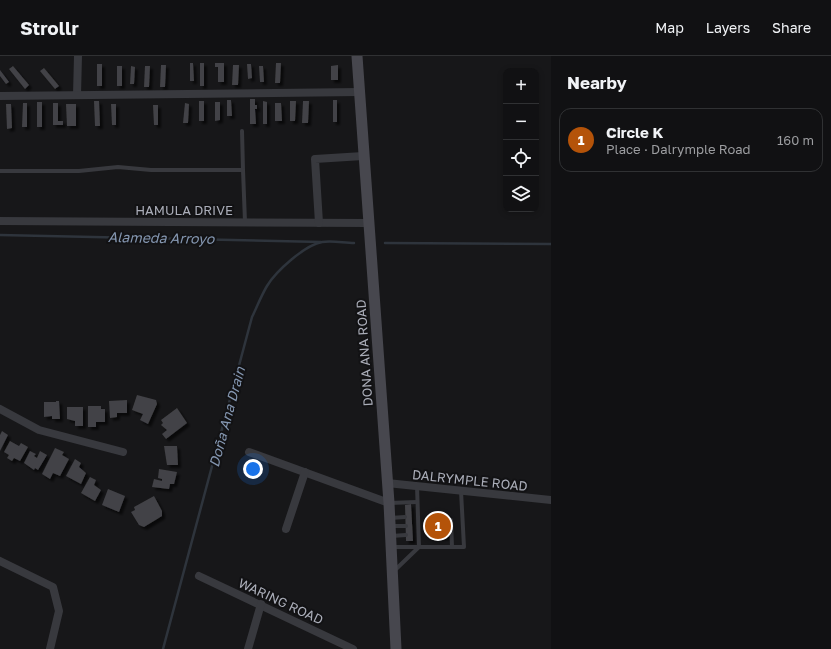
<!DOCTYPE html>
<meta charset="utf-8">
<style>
:root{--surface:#111113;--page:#1e1f21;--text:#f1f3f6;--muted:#9c9da0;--line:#303133;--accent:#b45309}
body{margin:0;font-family:"Golos Text",sans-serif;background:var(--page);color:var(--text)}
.controls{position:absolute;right:12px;top:12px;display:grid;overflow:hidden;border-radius:8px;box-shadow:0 2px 6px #0003}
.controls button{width:36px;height:36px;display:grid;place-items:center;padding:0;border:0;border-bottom:1px solid var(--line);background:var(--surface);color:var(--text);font:20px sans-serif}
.you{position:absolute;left:253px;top:413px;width:14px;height:14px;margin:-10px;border:3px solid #fff;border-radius:50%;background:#1a73e8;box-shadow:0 0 0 6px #1a73e833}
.badge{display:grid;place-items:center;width:26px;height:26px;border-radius:50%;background:var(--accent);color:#fff;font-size:13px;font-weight:700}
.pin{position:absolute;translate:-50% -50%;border:2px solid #fff;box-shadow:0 1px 4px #0006}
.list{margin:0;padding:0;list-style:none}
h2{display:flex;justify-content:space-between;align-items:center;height:52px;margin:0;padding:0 16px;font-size:17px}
h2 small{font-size:13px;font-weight:400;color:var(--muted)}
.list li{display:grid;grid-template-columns:26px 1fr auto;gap:12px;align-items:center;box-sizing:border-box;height:64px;margin:0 8px 8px;padding:0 8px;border:1px solid var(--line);border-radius:12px}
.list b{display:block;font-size:15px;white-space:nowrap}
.list p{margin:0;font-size:13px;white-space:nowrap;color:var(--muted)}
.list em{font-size:13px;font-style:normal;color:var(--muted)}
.icon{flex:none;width:22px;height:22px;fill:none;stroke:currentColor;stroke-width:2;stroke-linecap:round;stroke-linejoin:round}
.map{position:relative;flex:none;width:551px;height:593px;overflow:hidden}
header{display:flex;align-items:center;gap:24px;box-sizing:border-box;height:56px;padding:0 20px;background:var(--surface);border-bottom:1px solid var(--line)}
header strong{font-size:19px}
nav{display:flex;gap:22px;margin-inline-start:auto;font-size:14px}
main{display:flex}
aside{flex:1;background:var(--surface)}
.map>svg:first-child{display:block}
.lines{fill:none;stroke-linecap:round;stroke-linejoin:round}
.stream{stroke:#2e343c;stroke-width:2.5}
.building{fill:#424246;filter:url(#shadow)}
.lane{stroke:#38393e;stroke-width:4}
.street{stroke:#38393e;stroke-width:8}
.secondary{stroke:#47474e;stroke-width:11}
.labels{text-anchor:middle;stroke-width:4;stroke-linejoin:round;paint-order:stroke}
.street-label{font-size:13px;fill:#aaadb8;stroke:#121214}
.water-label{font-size:14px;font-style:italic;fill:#8496b0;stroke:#121214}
</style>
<header>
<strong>Strollr</strong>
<nav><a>Map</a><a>Layers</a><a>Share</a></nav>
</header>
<main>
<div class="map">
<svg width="551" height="593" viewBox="0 0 551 593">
<defs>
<filter id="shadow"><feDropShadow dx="3" dy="3" stdDeviation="1" flood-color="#0009"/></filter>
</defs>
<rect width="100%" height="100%" fill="#171719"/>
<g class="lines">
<g class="stream">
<polyline points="0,179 321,186"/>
<polyline points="385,187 551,188"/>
<path d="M163,593L252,261C257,251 261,240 267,230C276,215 305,189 322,186C332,184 344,187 354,187"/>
</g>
</g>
<g class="building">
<polygon points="190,7 193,7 194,25 190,25"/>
<rect x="200" y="7" width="4" height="23"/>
<polygon points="215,7 224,7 224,26 218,26 218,11 215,11"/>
<polygon points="276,7 281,7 280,27 275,27"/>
<rect x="97" y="8" width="5" height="22"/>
<polygon points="247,8 251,8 252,22 248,23"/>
<polygon points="161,9 166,9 165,31 160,31"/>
<polygon points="233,9 239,9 238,29 232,29"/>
<polygon points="338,9 338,24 331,24 331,10"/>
<polygon points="13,10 29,29 25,33 9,13"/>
<rect x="117" y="10" width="5" height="20"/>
<polygon points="131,10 135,11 134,28 130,28"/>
<polygon points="145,10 150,10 149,31 144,31"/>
<polygon points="259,10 263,10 264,26 260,26"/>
<polygon points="44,12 59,30 55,33 40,15"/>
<polygon points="0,14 9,26 6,28 0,20"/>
<polygon points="250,43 255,43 255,49 257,49 257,53 255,53 256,68 250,68"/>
<polygon points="227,44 231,44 232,60 227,60"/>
<rect x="333" y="44" width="4" height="22"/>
<polygon points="94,45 99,45 100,70 95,70"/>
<rect x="199" y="45" width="5" height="20"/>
<polygon points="263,45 267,46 267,68 263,68"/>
<polygon points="290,45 296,45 295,65 290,65"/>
<polygon points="303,45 309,45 308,67 302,67"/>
<rect x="37" y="46" width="5" height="25"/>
<polygon points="215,46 220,46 220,64 215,65"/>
<polygon points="23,47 27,47 27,71 22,71"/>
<polygon points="53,47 58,47 58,65 63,65 63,69 53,69"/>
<polygon points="185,47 189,48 188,67 183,67"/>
<polygon points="275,47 281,47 282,65 275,65"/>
<polygon points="6,48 11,48 12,72 7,73"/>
<polygon points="66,48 76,48 76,70 67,70"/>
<polygon points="111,48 116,48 116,69 112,69"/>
<polygon points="153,49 158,49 158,69 154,69"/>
<polygon points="137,339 156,344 157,348 148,368 140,364 143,358 132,354"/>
<polygon points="127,344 127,357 117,357 117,361 110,362 109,345"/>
<polygon points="56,345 59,345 60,363 52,363 52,360 44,361 44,346 56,346"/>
<polygon points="88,350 101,350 101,353 105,353 105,366 96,366 96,371 88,371"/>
<polygon points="67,351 83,351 83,370 75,370 75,365 67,363"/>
<polygon points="177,352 187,367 166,383 162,378 167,374 161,369 163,367 161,364"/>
<polygon points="2,375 8,379 0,395 0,379"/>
<polygon points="10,385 19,390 21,387 28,391 20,405 14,402 12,405 7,402 9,399 4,396"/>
<polygon points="164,390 177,390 178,409 167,409"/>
<polygon points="55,392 64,396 62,399 69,403 60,420 53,417 50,423 42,418"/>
<polygon points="30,395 36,398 34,400 37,402 40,395 47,399 38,414 35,412 34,414 24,407"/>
<polygon points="75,403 81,407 79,411 86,417 81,428 66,420"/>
<polygon points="159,413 177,416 174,428 170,428 169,433 152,431 154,423 162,425 162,423 158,422"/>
<polygon points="90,421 96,424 94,429 101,434 95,445 81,437"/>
<polygon points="108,433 125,440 119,456 102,449"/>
<polygon points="154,440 162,455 162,460 144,471 139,469 131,456 135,454 134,451"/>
<polygon points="411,448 413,485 406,485 405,449"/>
<rect x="429" y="458" width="19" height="23"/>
</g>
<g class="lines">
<g class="lane">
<polyline points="242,75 243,114"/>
<polyline points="0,115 79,115 118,111 151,114 243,114 245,166"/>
<polyline points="389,447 417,446"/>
<polyline points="390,462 405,461"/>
<polyline points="451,464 452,491"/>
<polyline points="390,470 406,470"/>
<polyline points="391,480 406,479"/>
<polyline points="392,491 464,491 461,435"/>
<polyline points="394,515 419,491 417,430"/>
</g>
<g class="street">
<polyline points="77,39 78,0"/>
<polyline points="0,40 359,36"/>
<polyline points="0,165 368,167"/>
<polyline points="319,167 315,103 363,100"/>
<polyline points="0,353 39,374 123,396"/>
<polyline points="249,396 389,447"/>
<polyline points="387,427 551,444"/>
<polyline points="286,473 305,416"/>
<polyline points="0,505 53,531 59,555 50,593"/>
<polyline points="199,520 353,593"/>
<polyline points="248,593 261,548"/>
</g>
<polyline class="secondary" points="357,0 389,447 396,593"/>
</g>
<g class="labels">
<g class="street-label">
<text x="184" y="159">HAMULA DRIVE</text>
<text transform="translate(364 297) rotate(-94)" y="5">DONA ANA ROAD</text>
<text transform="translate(470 424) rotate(6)" y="5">DALRYMPLE ROAD</text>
<text transform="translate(281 545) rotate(25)" y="5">WARING ROAD</text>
</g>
<g class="water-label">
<text transform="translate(161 182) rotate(1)" y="5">Alameda Arroyo</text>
<text transform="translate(227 361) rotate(-75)" y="5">Doña Ana Drain</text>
</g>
</g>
</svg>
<div class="controls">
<button>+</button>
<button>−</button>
<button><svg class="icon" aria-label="locate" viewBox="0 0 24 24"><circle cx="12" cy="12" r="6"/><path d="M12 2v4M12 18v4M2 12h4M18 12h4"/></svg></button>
<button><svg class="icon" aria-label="layers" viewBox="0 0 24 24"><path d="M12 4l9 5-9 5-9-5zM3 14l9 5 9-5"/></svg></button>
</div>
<div class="you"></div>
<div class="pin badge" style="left:438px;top:470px">1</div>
</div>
<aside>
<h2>Nearby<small></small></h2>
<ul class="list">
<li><span class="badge">1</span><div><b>Circle K</b><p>Place · Dalrymple Road</p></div><em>160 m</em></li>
</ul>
</aside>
</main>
